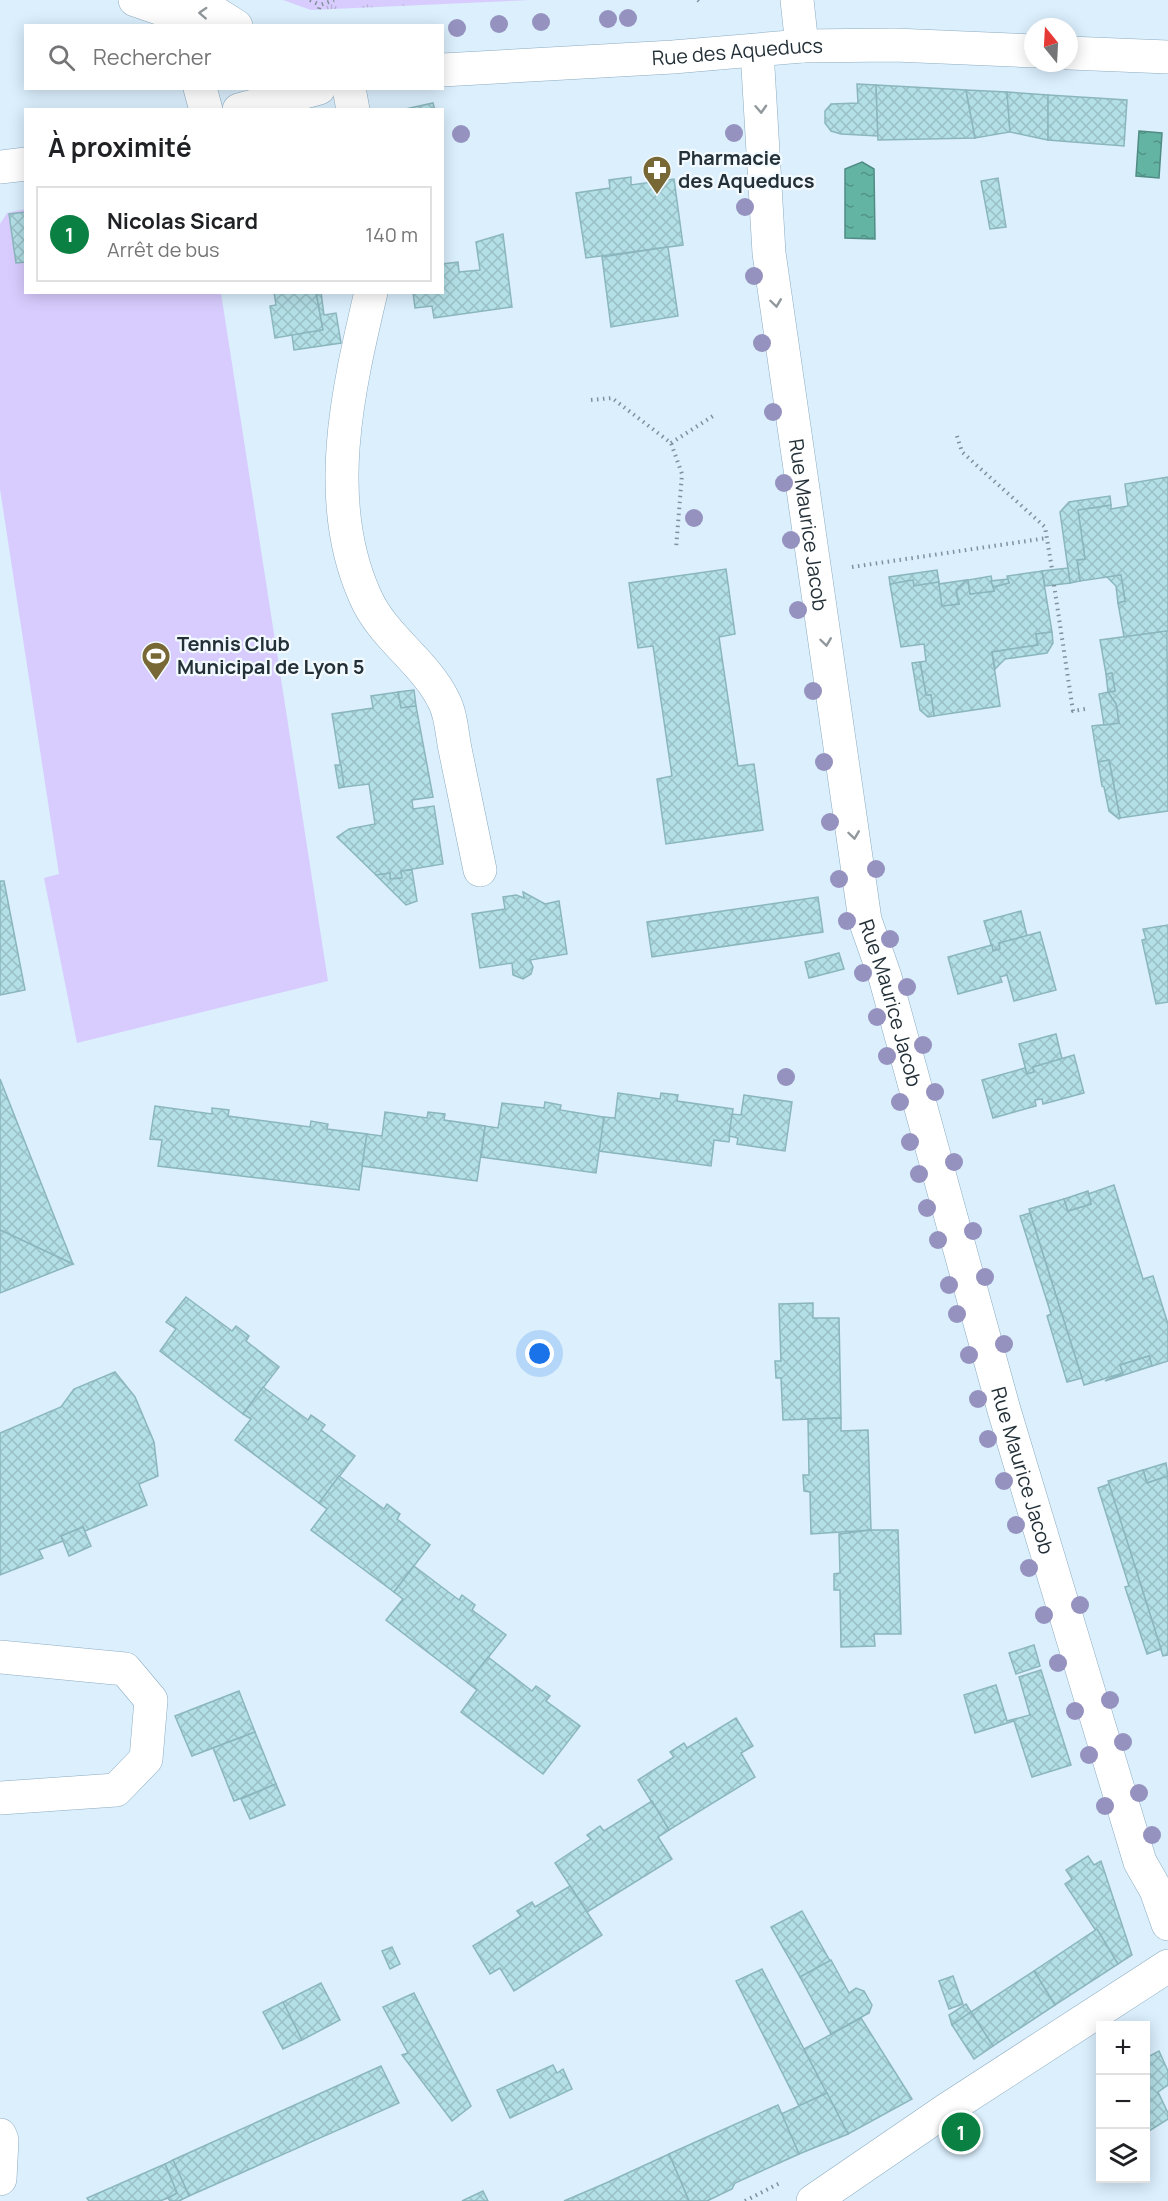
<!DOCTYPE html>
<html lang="fr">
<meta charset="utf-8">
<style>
:root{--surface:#fff;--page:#f2f2f2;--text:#202124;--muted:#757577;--line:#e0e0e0;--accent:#0b8043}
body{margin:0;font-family:Manrope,sans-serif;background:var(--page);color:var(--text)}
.controls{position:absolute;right:18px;bottom:18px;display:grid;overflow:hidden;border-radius:0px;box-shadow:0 3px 15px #0003}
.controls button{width:54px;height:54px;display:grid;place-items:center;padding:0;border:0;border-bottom:2px solid var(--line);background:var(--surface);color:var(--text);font:30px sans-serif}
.compass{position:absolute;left:1024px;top:18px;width:54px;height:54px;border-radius:50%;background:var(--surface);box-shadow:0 3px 15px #0003;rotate:342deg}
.you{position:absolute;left:540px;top:1354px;width:21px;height:21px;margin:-15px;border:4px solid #fff;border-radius:50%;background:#1a73e8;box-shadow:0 0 0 9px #1a73e833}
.badge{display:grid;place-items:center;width:39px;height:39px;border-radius:50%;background:var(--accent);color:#fff;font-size:20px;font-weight:700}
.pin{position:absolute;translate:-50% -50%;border:3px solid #fff;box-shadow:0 2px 6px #0006}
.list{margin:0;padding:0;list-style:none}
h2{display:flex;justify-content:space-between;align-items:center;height:78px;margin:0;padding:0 24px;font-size:26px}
h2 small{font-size:20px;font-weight:400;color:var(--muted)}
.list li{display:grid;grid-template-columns:39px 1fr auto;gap:18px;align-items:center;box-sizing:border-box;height:96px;margin:0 12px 12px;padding:0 12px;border:2px solid var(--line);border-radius:0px}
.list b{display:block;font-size:22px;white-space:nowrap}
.list p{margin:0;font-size:20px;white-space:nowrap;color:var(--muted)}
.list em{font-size:20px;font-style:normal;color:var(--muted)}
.icon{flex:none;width:33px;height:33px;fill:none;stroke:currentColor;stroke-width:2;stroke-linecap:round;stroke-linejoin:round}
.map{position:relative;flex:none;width:1168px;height:2201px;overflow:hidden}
.search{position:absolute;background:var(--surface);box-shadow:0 3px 15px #0003;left:24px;top:24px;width:420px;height:66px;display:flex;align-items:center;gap:15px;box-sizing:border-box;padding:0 21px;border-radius:0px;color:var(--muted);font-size:22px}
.panel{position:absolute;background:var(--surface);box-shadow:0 3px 15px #0003;left:24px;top:108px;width:420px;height:186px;border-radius:0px}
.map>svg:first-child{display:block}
.park{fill:url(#park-tufts)}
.garden{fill:#d8ccfe}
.water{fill:url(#water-ripples);stroke:#508c84;stroke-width:1.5}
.building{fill:url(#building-cross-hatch);stroke:#8bb6bd;stroke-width:1.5}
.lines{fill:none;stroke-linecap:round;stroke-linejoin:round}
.minor-casing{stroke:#8cacc1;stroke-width:34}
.major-casing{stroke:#8cacc1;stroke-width:34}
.path{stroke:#80919c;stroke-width:4;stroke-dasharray:1.5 4.5;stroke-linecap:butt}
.minor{stroke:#fff;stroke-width:33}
.major{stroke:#fff;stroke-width:33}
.tree{fill:#9592bf}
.oneway{stroke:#91989c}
.labels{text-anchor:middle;stroke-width:4.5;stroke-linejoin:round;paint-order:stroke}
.street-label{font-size:20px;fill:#233038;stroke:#f3faff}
.poi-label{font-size:20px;font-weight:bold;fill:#233038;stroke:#f3faff;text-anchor:start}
</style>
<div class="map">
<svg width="1168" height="2201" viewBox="0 0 1168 2201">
<defs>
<pattern id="park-tufts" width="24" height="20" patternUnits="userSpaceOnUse" patternTransform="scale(1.5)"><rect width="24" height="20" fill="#d8ccfe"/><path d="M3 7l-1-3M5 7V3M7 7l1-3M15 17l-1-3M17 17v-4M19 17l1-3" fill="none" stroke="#b9b0da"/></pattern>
<pattern id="water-ripples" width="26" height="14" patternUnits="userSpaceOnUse" patternTransform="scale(1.5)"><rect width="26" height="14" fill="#64b4a4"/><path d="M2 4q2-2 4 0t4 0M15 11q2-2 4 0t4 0" fill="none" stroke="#529387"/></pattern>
<pattern id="building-cross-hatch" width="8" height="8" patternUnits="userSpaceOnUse" patternTransform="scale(1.5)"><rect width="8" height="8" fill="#b3dfe6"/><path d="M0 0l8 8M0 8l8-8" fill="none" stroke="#9ac0c6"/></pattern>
</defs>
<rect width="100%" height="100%" fill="#dbeffd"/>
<polygon class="park" points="283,0 530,0 311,10"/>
<polygon class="garden" points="25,209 26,292 221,293 328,981 77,1043 44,878 59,874 0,489 0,224 7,213"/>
<g class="water">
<polygon points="1139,131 1162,133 1159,178 1136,176"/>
<polygon points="862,162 874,169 875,239 845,238 845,169"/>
</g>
<g class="building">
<polygon points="857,84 876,85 878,136 841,134 831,131 825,123 825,111 831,104 858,103"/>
<polygon points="876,85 966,90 975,138 878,140"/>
<polygon points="966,90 1007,92 1010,132 975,138"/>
<polygon points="1007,92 1048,95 1048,140 1010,132"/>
<polygon points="1048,95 1127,100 1124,146 1048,140"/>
<polygon points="433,103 435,110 401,110"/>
<polygon points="631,177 631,185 674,179 683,245 586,258 576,193 610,188 609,180"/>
<polygon points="998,178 1006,227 990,229 981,181"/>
<polygon points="26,212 26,262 16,263 9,214"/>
<polygon points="503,234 512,307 434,318 432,306 415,308 413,292 442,292 442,264 458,262 459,272 480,270 476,242"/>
<polygon points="668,247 678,316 611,327 602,257"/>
<polygon points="274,292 316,292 323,330 275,338 270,306 276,305"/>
<polygon points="316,292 321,292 324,315 336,313 341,343 294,350 292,335 323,330"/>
<polygon points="1168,477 1168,631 1124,637 1118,603 1125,601 1121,575 1080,581 1077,560 1085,559 1078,510 1111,505 1111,509 1128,506 1125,484"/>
<polygon points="1110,496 1111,505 1078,510 1085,559 1077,560 1080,581 1070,583 1060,512 1069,502"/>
<polygon points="1068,568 1070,583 1045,586 1042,571"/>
<polygon points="726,569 735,634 719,637 738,766 754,764 763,830 666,844 657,779 672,776 653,646 638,648 629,583"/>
<polygon points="937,570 939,582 914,586 913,580 890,584 889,577"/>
<polygon points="1042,571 1052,632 1036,634 1038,645 992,652 1000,706 934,716 931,695 926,695 920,662 926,661 924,644 901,647 890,584 913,580 914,586 939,582 942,606 959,604 956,590 966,580 968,580 970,594 994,591 993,587 1009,583 1007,576"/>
<polygon points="1121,575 1125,601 1118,603 1116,586 1107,577"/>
<polygon points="991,576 994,591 970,594 968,580"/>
<polygon points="1008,579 1009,583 993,587 991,581"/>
<polygon points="966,580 956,590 959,604 942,606 939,584"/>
<polygon points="1167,631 1168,811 1120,818 1109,760 1098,762 1092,726 1119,723 1116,704 1108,692 1115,691 1112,673 1106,674 1100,640"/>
<polygon points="1052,632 1053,643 1047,653 1005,659 995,669 992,652 1038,645 1036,634"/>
<polygon points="920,662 926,695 931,695 934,716 928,717 920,710 912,663"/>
<polygon points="1112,673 1115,691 1108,692 1106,674"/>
<polygon points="414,690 416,706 401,708 398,692"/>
<polygon points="398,692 401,708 416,706 433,797 412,800 413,809 434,806 443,864 401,871 402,878 390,879 390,873 376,875 337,837 349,829 375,824 369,784 344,787 332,714 373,708 371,696"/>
<polygon points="1108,692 1116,704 1119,723 1104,725 1099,694"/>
<polygon points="1109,760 1120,818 1119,819 1109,811 1104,787 1102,786 1098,762"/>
<polygon points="335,765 341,765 344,787 339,788"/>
<polygon points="412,870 417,901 406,905 376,875 390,873 390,879 402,878 401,871"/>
<polygon points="0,881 4,881 25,990 0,995"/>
<polygon points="523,892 545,904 559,901 567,954 530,960 533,967 531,974 523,979 513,975 512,963 480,968 472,914 505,909 503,897 516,895 524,898"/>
<polygon points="818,897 823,932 652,957 647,922"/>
<polygon points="1021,911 1027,936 999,943 1000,949 993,951 984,921"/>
<polygon points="1168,925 1168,1002 1156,1004 1142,940 1146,939 1143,929"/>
<polygon points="1040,932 1056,990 1014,1001 1007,975 1000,977 1002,982 958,994 948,957 992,945 993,951 1000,949 999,943"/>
<polygon points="839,953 844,969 809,978 805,962"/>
<polygon points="1056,1034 1062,1059 1033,1067 1034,1072 1027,1074 1019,1044"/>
<polygon points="1074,1055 1084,1093 1043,1104 1042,1099 1035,1100 1036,1106 993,1118 982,1080 1025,1068 1027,1074 1034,1072 1033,1067"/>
<polygon points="0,1079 73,1264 0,1230"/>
<polygon points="618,1093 660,1099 661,1093 678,1095 677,1101 733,1109 729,1142 714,1140 711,1166 599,1151 604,1117 615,1118"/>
<polygon points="744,1095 792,1102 785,1151 737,1144 738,1138 729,1136 732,1114 741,1115"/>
<polygon points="545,1102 561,1105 560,1110 604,1117 596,1173 481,1157 485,1126 498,1128 502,1103 544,1108"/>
<polygon points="155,1106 212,1114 212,1108 229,1110 228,1116 310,1127 311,1121 328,1124 327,1129 367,1134 359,1190 158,1166 162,1140 150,1139"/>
<polygon points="385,1112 427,1118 428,1112 445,1114 444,1120 485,1126 477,1181 362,1166 367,1134 382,1136"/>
<polygon points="1114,1185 1143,1279 1153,1276 1168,1324 1168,1361 1152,1366 1149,1356 1120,1365 1123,1373 1084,1385 1029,1209 1064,1199 1068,1211 1091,1204 1088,1194"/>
<polygon points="1088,1191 1091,1204 1068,1211 1064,1199"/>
<polygon points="1030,1213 1082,1378 1067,1382 1047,1316 1051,1314 1020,1216"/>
<polygon points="0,1230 73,1264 0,1293"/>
<polygon points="186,1297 232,1331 236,1326 249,1336 246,1341 279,1367 243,1414 160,1351 176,1329 166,1322"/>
<polygon points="813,1303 813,1318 839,1318 841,1418 783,1420 781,1378 776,1378 775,1361 781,1361 779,1304"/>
<polygon points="1149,1356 1152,1366 1105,1381 1123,1373 1120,1365"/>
<polygon points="115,1372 135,1397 154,1442 158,1476 139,1484 147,1505 85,1531 83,1527 61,1536 63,1541 39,1550 43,1558 0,1575 0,1433 61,1407 74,1389"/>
<polygon points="263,1387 308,1420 311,1415 325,1425 321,1430 355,1456 319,1503 235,1440 251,1419 243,1414"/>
<polygon points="841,1418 841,1431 868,1430 871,1530 811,1534 810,1492 804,1491 803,1475 809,1475 808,1419"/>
<polygon points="1166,1463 1168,1476 1147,1483 1143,1470"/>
<polygon points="1143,1470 1147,1483 1168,1476 1168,1655 1163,1656 1108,1481"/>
<polygon points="339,1476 384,1509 387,1504 400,1514 397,1519 430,1545 394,1592 311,1530 327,1509 319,1503"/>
<polygon points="1109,1484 1161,1649 1147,1654 1125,1587 1129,1586 1098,1488"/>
<polygon points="83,1527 91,1546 69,1556 61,1536"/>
<polygon points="871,1530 898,1530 901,1634 874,1634 875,1646 841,1647 840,1590 834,1590 834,1574 840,1573 839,1534"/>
<polygon points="414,1566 459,1600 462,1595 475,1605 472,1610 506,1635 468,1683 386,1620 403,1599 394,1592"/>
<polygon points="1034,1645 1040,1666 1016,1674 1009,1653"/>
<polygon points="488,1657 532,1691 536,1686 550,1696 546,1701 580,1726 543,1774 461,1712 477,1690 468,1683"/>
<polygon points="1041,1670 1071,1765 1032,1777 1014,1721 975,1733 964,1695 996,1685 1007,1721 1030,1715 1019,1677"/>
<polygon points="239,1691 255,1732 192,1756 175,1716"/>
<polygon points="736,1718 753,1746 741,1753 755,1777 669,1830 638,1780 674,1757 670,1752 684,1743 687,1748"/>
<polygon points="255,1732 276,1784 234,1801 213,1748"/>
<polygon points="276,1784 285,1805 250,1819 241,1799"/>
<polygon points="652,1801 669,1830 658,1837 672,1859 587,1912 555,1863 591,1839 587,1835 600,1826 604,1831"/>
<polygon points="1088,1856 1094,1865 1101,1861 1132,1955 1118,1964 1065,1884 1072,1879 1066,1870"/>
<polygon points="570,1886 602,1935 514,1991 500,1968 490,1974 473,1946 521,1916 517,1911 532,1902 535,1907"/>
<polygon points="802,1911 830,1961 800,1977 771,1927"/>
<polygon points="1097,1929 1118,1964 1055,2005 1034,1971"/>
<polygon points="392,1947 400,1964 390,1969 382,1951"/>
<polygon points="831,1960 849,1993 856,1988 864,1991 872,2005 869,2013 831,2034 800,1977"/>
<polygon points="762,1969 827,2093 799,2106 736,1981"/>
<polygon points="1034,1971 1055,2005 993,2046 971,2012"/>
<polygon points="953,1976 963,2004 949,2009 939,1981"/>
<polygon points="321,1983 340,2020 302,2040 283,2002"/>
<polygon points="414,1993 471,2106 452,2121 402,2055 408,2053 383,2007"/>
<polygon points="283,2002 302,2040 283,2049 263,2012"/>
<polygon points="966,2004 971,2012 952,2025 949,2015"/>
<polygon points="971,2012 993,2046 974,2059 952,2025"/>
<polygon points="861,2018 912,2099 848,2134 804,2049"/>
<polygon points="1159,2051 1168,2071 1168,2085 1158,2092 1168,2113 1168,2119 1146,2133 1146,2058"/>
<polygon points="553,2065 557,2073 563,2069 572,2089 510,2118 497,2090"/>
<polygon points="381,2066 399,2103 189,2196 173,2160"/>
<polygon points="827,2093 848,2134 799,2154 781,2114"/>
<polygon points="778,2105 799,2154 735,2183 732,2189 707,2201 689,2201 669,2154"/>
<polygon points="669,2154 689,2201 564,2201 606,2183"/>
<polygon points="173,2160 189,2196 179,2201 170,2201 168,2198 177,2193 165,2164"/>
<polygon points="165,2164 177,2193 168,2198 160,2201 89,2201 87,2198"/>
<polygon points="483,2191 488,2201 462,2201"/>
</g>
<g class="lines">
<g class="minor-casing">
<g id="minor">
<polyline points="135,0 167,11 217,14 236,26"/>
<polyline points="797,0 802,46"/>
<path id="s1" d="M757,51L769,253L865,920L885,977L1004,1410L1140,1862L1156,1890L1168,1924"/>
<polyline points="1069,53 1168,57"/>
<path id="s2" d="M442,70L673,57L802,46L895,45L1033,51"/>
<polyline points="200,88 206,110"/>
<polyline points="349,88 353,110"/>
<polyline points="239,110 319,88"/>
<polyline points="0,167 26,164"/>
<path d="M371,292C348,390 322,500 365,596C383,638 424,660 444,701C451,714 452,734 455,749C463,789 472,830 480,870"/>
<polyline points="0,1657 125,1669 151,1700 146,1759 116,1790 0,1798"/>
<polyline points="0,2135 2,2140 0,2179"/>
</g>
</g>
<g class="major-casing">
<polyline id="major" points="813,2201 946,2110 1168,1966"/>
</g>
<g class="path">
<polyline points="310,0 320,5"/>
<polyline points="698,0 699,1"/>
<polyline points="319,9 320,5 334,0"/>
<polyline points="591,400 612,398 671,443 682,474 676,549"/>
<polyline points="957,436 962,452 1045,527 1052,569"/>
<polyline points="671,443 713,416"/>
<polyline points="852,567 1047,538"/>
<polyline points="1054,585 1073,711 1085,709"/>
<polyline points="745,2201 780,2183"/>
</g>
<use href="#minor" class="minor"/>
<use href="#major" class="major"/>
</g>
<g class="tree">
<circle cx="628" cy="18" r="9"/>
<circle cx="608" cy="19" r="9"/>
<circle cx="541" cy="22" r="9"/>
<circle cx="499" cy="24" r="9"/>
<circle cx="457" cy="28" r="9"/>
<circle cx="734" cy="133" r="9"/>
<circle cx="461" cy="134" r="9"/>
<circle cx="745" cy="207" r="9"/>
<circle cx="754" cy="276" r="9"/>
<circle cx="762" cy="343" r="9"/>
<circle cx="773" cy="412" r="9"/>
<circle cx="784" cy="483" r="9"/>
<circle cx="694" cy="518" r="9"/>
<circle cx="791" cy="540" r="9"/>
<circle cx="798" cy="610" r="9"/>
<circle cx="813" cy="691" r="9"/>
<circle cx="824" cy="762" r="9"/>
<circle cx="830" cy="822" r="9"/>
<circle cx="876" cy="869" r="9"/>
<circle cx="839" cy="879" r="9"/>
<circle cx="847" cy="921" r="9"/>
<circle cx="890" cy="939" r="9"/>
<circle cx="863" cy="973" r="9"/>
<circle cx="907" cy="987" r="9"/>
<circle cx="877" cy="1017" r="9"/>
<circle cx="923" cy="1045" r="9"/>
<circle cx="887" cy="1056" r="9"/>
<circle cx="786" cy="1077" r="9"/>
<circle cx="935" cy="1092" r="9"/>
<circle cx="900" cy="1102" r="9"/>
<circle cx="910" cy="1142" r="9"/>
<circle cx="954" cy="1162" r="9"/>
<circle cx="919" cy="1174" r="9"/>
<circle cx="927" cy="1208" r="9"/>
<circle cx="973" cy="1231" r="9"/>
<circle cx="938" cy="1240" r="9"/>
<circle cx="985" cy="1277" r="9"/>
<circle cx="949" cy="1285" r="9"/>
<circle cx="957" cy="1314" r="9"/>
<circle cx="1004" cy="1344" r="9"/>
<circle cx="969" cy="1355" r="9"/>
<circle cx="978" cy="1399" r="9"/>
<circle cx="988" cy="1439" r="9"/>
<circle cx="1004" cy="1481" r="9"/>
<circle cx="1016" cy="1525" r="9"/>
<circle cx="1029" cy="1568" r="9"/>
<circle cx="1080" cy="1605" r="9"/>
<circle cx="1044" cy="1615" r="9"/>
<circle cx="1058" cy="1663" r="9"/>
<circle cx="1110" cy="1700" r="9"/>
<circle cx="1075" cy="1711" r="9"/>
<circle cx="1123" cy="1742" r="9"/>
<circle cx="1089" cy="1755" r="9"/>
<circle cx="1139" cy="1793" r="9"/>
<circle cx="1105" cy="1806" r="9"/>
<circle cx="1152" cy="1835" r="9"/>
</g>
<defs><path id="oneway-chevron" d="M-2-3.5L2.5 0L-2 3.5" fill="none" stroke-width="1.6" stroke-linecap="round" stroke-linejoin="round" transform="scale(1.5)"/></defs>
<g class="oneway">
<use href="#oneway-chevron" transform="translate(203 13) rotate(-177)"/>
<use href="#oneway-chevron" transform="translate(761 109) rotate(87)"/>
<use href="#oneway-chevron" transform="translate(776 303) rotate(82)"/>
<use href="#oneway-chevron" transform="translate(826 642) rotate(82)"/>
<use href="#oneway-chevron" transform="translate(854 835) rotate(82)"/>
</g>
<defs>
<g id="pharmacy-pin" transform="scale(1.5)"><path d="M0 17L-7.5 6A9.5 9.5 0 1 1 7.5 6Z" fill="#776835" stroke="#f3faff"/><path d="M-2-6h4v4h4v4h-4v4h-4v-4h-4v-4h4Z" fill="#fff"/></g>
<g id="stadium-pin" transform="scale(1.5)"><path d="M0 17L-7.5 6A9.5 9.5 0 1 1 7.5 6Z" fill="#776835" stroke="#f3faff"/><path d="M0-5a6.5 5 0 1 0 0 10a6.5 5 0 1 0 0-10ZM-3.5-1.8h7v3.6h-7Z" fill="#fff"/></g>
</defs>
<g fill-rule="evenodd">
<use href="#pharmacy-pin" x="657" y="170"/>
<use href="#stadium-pin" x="156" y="656"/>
</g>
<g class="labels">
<g class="street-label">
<text dy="7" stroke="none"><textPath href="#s2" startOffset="296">Rue des Aqueducs</textPath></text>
<text dy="7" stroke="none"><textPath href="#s1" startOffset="477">Rue Maurice Jacob</textPath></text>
<text dy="7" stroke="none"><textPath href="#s1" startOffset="963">Rue Maurice Jacob</textPath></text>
<text dy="7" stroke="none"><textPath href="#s1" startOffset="1449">Rue Maurice Jacob</textPath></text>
</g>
<g class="poi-label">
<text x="678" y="165">Pharmacie<tspan x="678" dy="23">des Aqueducs</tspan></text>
<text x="177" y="651">Tennis Club<tspan x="177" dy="23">Municipal de Lyon 5</tspan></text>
</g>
</g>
</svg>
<div class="controls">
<button>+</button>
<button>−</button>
<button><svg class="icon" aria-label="layers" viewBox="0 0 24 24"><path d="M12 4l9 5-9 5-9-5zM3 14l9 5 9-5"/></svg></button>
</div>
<svg class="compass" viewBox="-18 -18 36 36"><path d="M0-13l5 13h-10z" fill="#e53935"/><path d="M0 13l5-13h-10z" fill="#757577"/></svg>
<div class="you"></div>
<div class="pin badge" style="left:961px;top:2132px">1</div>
<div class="search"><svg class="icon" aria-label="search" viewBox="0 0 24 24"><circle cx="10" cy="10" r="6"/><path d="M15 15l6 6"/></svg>Rechercher</div>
<section class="panel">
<h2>À proximité<small></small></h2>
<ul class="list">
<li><span class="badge">1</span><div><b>Nicolas Sicard</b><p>Arrêt de bus</p></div><em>140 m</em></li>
</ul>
</section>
</div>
